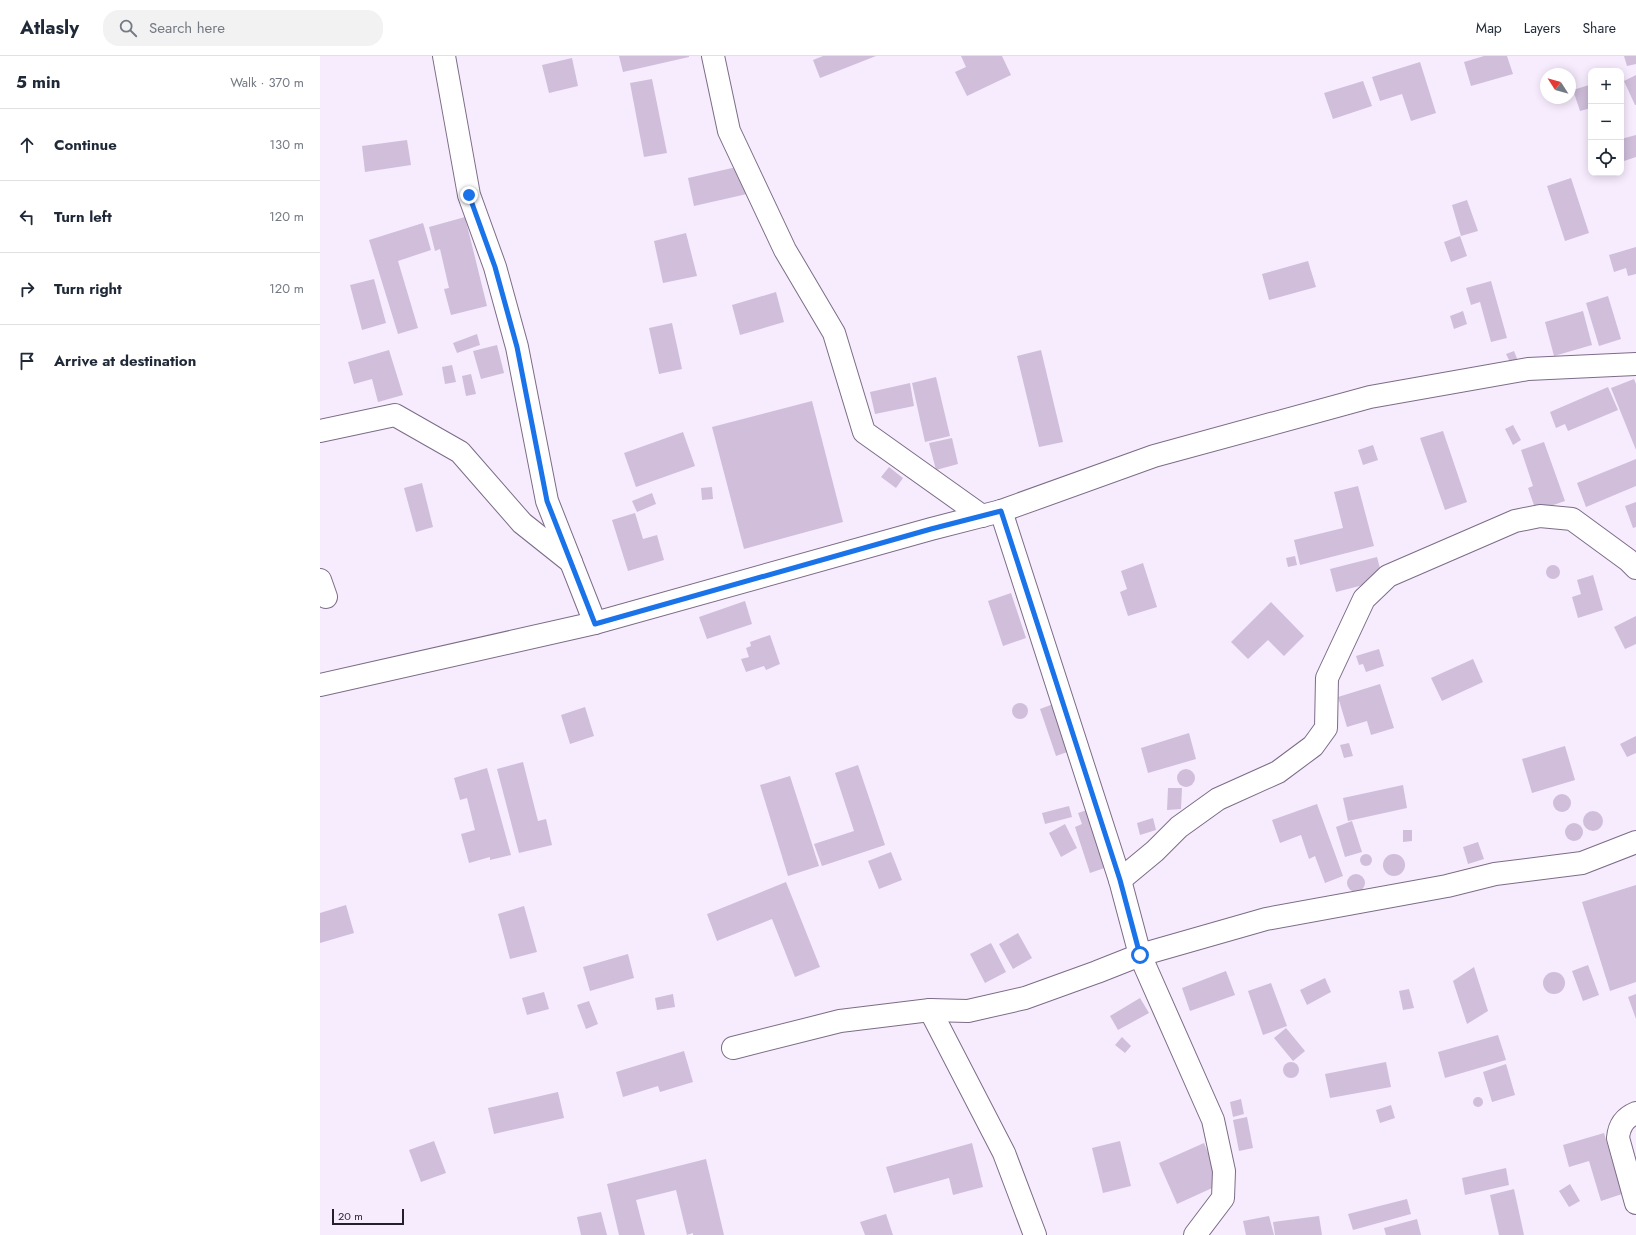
<!DOCTYPE html>
<meta charset="utf-8">
<style>
:root{--surface:#fff;--page:#f2f2f3;--text:#1f2937;--muted:#747a83;--line:#e0e1e3}
body{margin:0;font-family:Jost,sans-serif;background:var(--page);color:var(--text)}
.controls{position:absolute;right:12px;top:12px;display:grid;overflow:hidden;border-radius:8px;box-shadow:0 2px 10px #0003}
.controls button{width:36px;height:36px;display:grid;place-items:center;padding:0;border:0;border-bottom:1px solid var(--line);background:var(--surface);color:var(--text);font:20px sans-serif}
.compass{position:absolute;left:1220px;top:12px;width:36px;height:36px;border-radius:50%;background:var(--surface);box-shadow:0 2px 10px #0003;rotate:306deg}
.scale{position:absolute;left:12px;bottom:10px;width:72px;box-sizing:border-box;padding-left:4px;border:2px solid #251f2a;border-top:0;font-size:11px;line-height:14px;white-space:nowrap;color:#251f2a;-webkit-text-stroke:3px #f7ecfe;paint-order:stroke}
.stop{position:absolute;width:12px;height:12px;margin:-9px;border:3px solid #1a73e8;border-radius:50%;background:#fff}
.stop.end{background:#1a73e8;border-color:#fff;box-shadow:0 1px 4px #0008}
.list{margin:0;padding:0;list-style:none}
h2{display:flex;justify-content:space-between;align-items:center;height:52px;margin:0;padding:0 16px;font-size:17px}
h2 small{font-size:13px;font-weight:400;color:var(--muted)}
.list li{display:grid;grid-template-columns:26px 1fr auto;gap:12px;align-items:center;box-sizing:border-box;height:72px;padding:0 16px;border-top:1px solid var(--line)}
.list b{display:block;font-size:15px;white-space:nowrap}
.list em{font-size:13px;font-style:normal;color:var(--muted)}
.icon{flex:none;width:22px;height:22px;fill:none;stroke:currentColor;stroke-width:2;stroke-linecap:round;stroke-linejoin:round}
.map{position:relative;flex:none;width:1316px;height:1179px;overflow:hidden}
header{display:flex;align-items:center;gap:24px;box-sizing:border-box;height:56px;padding:0 20px;background:var(--surface);border-bottom:1px solid var(--line)}
header strong{font-size:19px}
nav{display:flex;gap:22px;margin-inline-start:auto;font-size:14px}
.search{width:280px;height:36px;background:var(--page);display:flex;align-items:center;gap:10px;box-sizing:border-box;padding:0 14px;border-radius:16px;color:var(--muted);font-size:15px}
main{display:flex}
aside{flex:1;background:var(--surface)}
.map>svg:first-child{display:block}
.building{fill:#d0bedb}
.lines{fill:none;stroke-linecap:round;stroke-linejoin:round}
.street-casing{stroke:#7c6c87;stroke-width:24}
.street{stroke:#fff;stroke-width:22}
.route{stroke:#1a73e8;stroke-width:5}
</style>
<header>
<strong>Atlasly</strong>
<div class="search"><svg class="icon" aria-label="search" viewBox="0 0 24 24"><circle cx="10" cy="10" r="6"/><path d="M15 15l6 6"/></svg>Search here</div>
<nav><a>Map</a><a>Layers</a><a>Share</a></nav>
</header>
<main>
<aside>
<h2>5 min<small>Walk · 370 m</small></h2>
<ul class="list">
<li><svg class="icon" aria-label="ahead" viewBox="0 0 24 24"><path d="M12 20V5M6 11l6-6 6 6"/></svg><div><b>Continue</b></div><em>130 m</em></li>
<li><svg class="icon" aria-label="left" viewBox="0 0 24 24"><path d="M17 20v-9H6M10 6l-5 5 5 5"/></svg><div><b>Turn left</b></div><em>120 m</em></li>
<li><svg class="icon" aria-label="right" viewBox="0 0 24 24"><path d="M7 20v-9h11M14 6l5 5-5 5"/></svg><div><b>Turn right</b></div><em>120 m</em></li>
<li><svg class="icon" aria-label="arrive" viewBox="0 0 24 24"><path d="M6 21V4h12l-3 4 3 4H6"/></svg><div><b>Arrive at destination</b></div></li>
</ul>
</aside>
<div class="map">
<svg width="1316" height="1179" viewBox="0 0 1316 1179">
<rect width="100%" height="100%" fill="#f7ecfe"/>
<g class="building">
<polygon points="299,0 369,0 369,1 303,16"/>
<polygon points="503,0 556,0 500,22 493,4"/>
<polygon points="641,0 682,0 691,19 647,40 635,16 646,11"/>
<polygon points="1164,0 1187,0 1193,18 1151,30 1144,6"/>
<polygon points="1304,0 1316,0 1316,8 1307,10"/>
<polygon points="252,2 258,30 229,37 222,9"/>
<polygon points="1100,6 1116,57 1091,65 1082,38 1060,45 1052,21"/>
<polygon points="1316,19 1316,49 1315,49 1304,25"/>
<polygon points="332,23 347,97 324,101 310,27"/>
<polygon points="1043,25 1052,50 1013,63 1004,37"/>
<polygon points="1269,29 1271,37 1271,52 1260,55 1253,34"/>
<polygon points="1316,79 1316,101 1301,106 1301,83"/>
<polygon points="87,84 91,109 45,116 42,90"/>
<polygon points="421,110 427,138 374,150 368,122"/>
<polygon points="1251,122 1269,177 1245,185 1227,130"/>
<polygon points="1147,144 1158,175 1141,180 1132,149"/>
<polygon points="145,161 167,250 131,259 124,233 129,232 120,193 115,195 109,171"/>
<polygon points="103,167 111,194 78,205 98,272 78,278 49,184"/>
<polygon points="366,177 377,220 343,227 334,185"/>
<polygon points="1140,180 1147,200 1131,206 1124,186"/>
<polygon points="1316,191 1316,218 1308,220 1306,212 1294,216 1289,199"/>
<polygon points="988,205 996,231 949,244 942,218"/>
<polygon points="54,223 66,267 42,274 30,229"/>
<polygon points="1171,225 1187,282 1171,286 1160,246 1151,249 1146,232"/>
<polygon points="456,236 464,266 420,279 412,249"/>
<polygon points="1288,240 1301,283 1279,290 1266,247"/>
<polygon points="1143,255 1147,268 1134,273 1130,260"/>
<polygon points="1263,255 1272,289 1234,300 1225,266"/>
<polygon points="352,267 362,313 339,318 329,272"/>
<polygon points="157,278 160,289 137,297 133,287"/>
<polygon points="177,289 184,317 161,323 153,295"/>
<polygon points="69,294 83,339 58,346 52,323 34,328 28,306"/>
<polygon points="721,294 743,386 719,391 697,300"/>
<polygon points="1194,295 1198,305 1191,308 1186,298"/>
<polygon points="132,309 136,326 125,328 122,311"/>
<polygon points="151,318 156,338 146,340 142,320"/>
<polygon points="616,321 630,380 605,386 592,327"/>
<polygon points="1314,323 1316,328 1316,394 1291,332"/>
<polygon points="590,327 594,350 555,358 550,336"/>
<polygon points="1288,331 1298,354 1248,375 1245,368 1236,372 1230,356"/>
<polygon points="492,345 523,466 424,493 392,371"/>
<polygon points="1193,369 1201,384 1193,389 1185,373"/>
<polygon points="1123,375 1147,446 1125,454 1100,382"/>
<polygon points="363,376 375,410 316,431 304,397"/>
<polygon points="632,382 638,408 616,414 609,387"/>
<polygon points="1224,386 1245,445 1216,455 1208,432 1213,430 1201,394"/>
<polygon points="1053,389 1058,404 1043,409 1038,394"/>
<polygon points="1316,403 1316,430 1266,451 1257,427"/>
<polygon points="569,411 583,422 576,432 561,421"/>
<polygon points="102,427 113,471 96,476 84,432"/>
<polygon points="1038,430 1054,490 980,509 974,484 1023,472 1014,436"/>
<polygon points="392,431 393,443 382,444 381,432"/>
<polygon points="332,437 336,448 317,456 312,445"/>
<polygon points="1316,446 1316,471 1313,472 1305,450"/>
<polygon points="315,457 323,483 337,479 344,504 308,515 292,464"/>
<polygon points="975,500 977,509 968,511 966,502"/>
<polygon points="1057,501 1063,524 1016,536 1010,513"/>
<polygon points="823,507 837,551 808,560 800,536 807,533 801,515"/>
<circle cx="1233" cy="516" r="7"/>
<polygon points="1273,519 1283,554 1258,562 1252,541 1261,538 1257,524"/>
<polygon points="691,537 706,582 683,590 668,545"/>
<polygon points="425,545 432,568 387,583 379,561"/>
<polygon points="951,546 984,580 964,600 948,584 928,603 911,586"/>
<polygon points="1316,560 1316,588 1305,593 1294,571"/>
<polygon points="450,579 460,608 446,614 444,610 426,616 421,603 429,601 426,592 431,590 430,586"/>
<polygon points="1059,593 1064,610 1046,616 1043,608 1039,609 1036,600"/>
<polygon points="1153,603 1163,626 1122,645 1111,622"/>
<polygon points="1060,628 1074,672 1051,679 1047,665 1027,671 1018,641"/>
<circle cx="700" cy="655" r="8"/>
<polygon points="736,647 753,694 736,700 720,653"/>
<polygon points="265,651 274,680 250,688 241,659"/>
<polygon points="869,677 876,703 828,717 821,692"/>
<polygon points="1316,680 1316,697 1307,701 1300,688"/>
<polygon points="1029,687 1033,700 1024,702 1020,689"/>
<polygon points="1245,690 1255,724 1212,737 1202,703"/>
<polygon points="203,706 218,765 226,763 232,789 199,797 177,713"/>
<polygon points="538,709 565,789 502,810 494,788 534,775 515,717"/>
<polygon points="167,712 191,799 170,804 170,801 149,807 141,778 155,774 147,742 140,744 134,722"/>
<circle cx="866" cy="722" r="9"/>
<polygon points="470,720 499,810 468,820 440,729"/>
<polygon points="1083,729 1087,752 1028,765 1023,742"/>
<polygon points="848,732 862,732 861,753 847,754"/>
<circle cx="1242" cy="747" r="9"/>
<polygon points="997,748 1023,820 1005,827 995,800 989,803 981,779 960,787 952,764"/>
<polygon points="749,750 752,761 725,768 722,757"/>
<polygon points="773,752 793,809 770,817 755,771 762,768 758,757"/>
<circle cx="1273" cy="765" r="10"/>
<polygon points="833,762 836,774 820,779 817,767"/>
<polygon points="1032,765 1042,796 1025,801 1016,771"/>
<circle cx="1254" cy="776" r="9"/>
<polygon points="745,768 757,792 741,801 729,777"/>
<polygon points="1083,774 1092,774 1092,785 1083,786"/>
<polygon points="1158,786 1164,803 1148,808 1143,791"/>
<polygon points="571,796 582,824 559,833 548,805"/>
<circle cx="1074" cy="809" r="11"/>
<circle cx="1046" cy="804" r="6"/>
<circle cx="1036" cy="827" r="9"/>
<polygon points="466,826 500,911 475,921 452,863 397,885 387,858"/>
<polygon points="1316,829 1316,926 1290,935 1262,846"/>
<polygon points="26,849 34,877 0,887 0,857"/>
<polygon points="204,850 217,896 190,903 178,858"/>
<polygon points="698,877 712,902 693,913 679,888"/>
<polygon points="671,887 686,916 665,927 650,898"/>
<polygon points="308,898 314,922 270,935 263,911"/>
<polygon points="1268,909 1279,939 1263,945 1252,915"/>
<polygon points="1154,911 1168,955 1147,968 1133,925"/>
<polygon points="906,915 915,939 870,955 862,932"/>
<circle cx="1234" cy="927" r="11"/>
<polygon points="1005,922 1011,936 987,949 980,934"/>
<polygon points="951,927 967,970 943,979 928,935"/>
<polygon points="1089,933 1094,952 1083,954 1079,935"/>
<polygon points="224,936 229,953 207,959 202,942"/>
<polygon points="353,938 355,951 337,954 335,942"/>
<polygon points="1316,938 1316,963 1308,941"/>
<polygon points="820,942 829,957 798,974 790,960"/>
<polygon points="269,945 278,968 266,973 257,949"/>
<polygon points="966,972 985,995 973,1005 954,982"/>
<polygon points="1178,979 1186,1004 1125,1022 1118,996"/>
<polygon points="802,981 811,990 805,997 795,989"/>
<polygon points="364,995 373,1026 340,1036 338,1030 303,1041 296,1016"/>
<circle cx="971" cy="1014" r="8"/>
<polygon points="1066,1006 1071,1031 1010,1042 1005,1018"/>
<polygon points="1186,1008 1195,1039 1172,1046 1163,1016"/>
<polygon points="238,1036 244,1062 174,1078 168,1052"/>
<circle cx="1158" cy="1046" r="5"/>
<polygon points="921,1043 924,1058 913,1061 910,1046"/>
<polygon points="1071,1049 1075,1062 1060,1067 1056,1054"/>
<polygon points="927,1061 933,1092 919,1095 913,1064"/>
<polygon points="1284,1077 1302,1138 1281,1145 1269,1105 1249,1111 1243,1089"/>
<polygon points="114,1085 126,1117 101,1126 89,1094"/>
<polygon points="800,1085 811,1130 783,1137 772,1092"/>
<polygon points="652,1087 663,1131 633,1139 629,1122 574,1137 566,1111"/>
<polygon points="884,1087 901,1128 857,1148 839,1107"/>
<polygon points="386,1103 404,1179 373,1179 373,1177 367,1179 356,1134 316,1144 325,1179 299,1179 287,1128"/>
<polygon points="1186,1112 1189,1129 1145,1139 1142,1122"/>
<polygon points="1250,1128 1260,1145 1249,1151 1239,1135"/>
<polygon points="1194,1133 1204,1179 1179,1179 1170,1139"/>
<polygon points="1087,1143 1091,1158 1033,1174 1028,1158"/>
<polygon points="281,1156 287,1179 261,1179 257,1161"/>
<polygon points="566,1158 573,1179 545,1179 540,1166"/>
<polygon points="949,1160 954,1179 926,1179 923,1165"/>
<polygon points="999,1160 1002,1179 955,1179 953,1166"/>
<polygon points="1097,1163 1101,1179 1066,1179 1064,1172"/>
</g>
<g class="lines">
<g class="street-casing">
<g id="street">
<polyline points="124,0 149,139 175,211 197,291 227,445 275,567"/>
<polyline points="393,0 409,75 465,194 514,277 544,376 662,460"/>
<polyline points="0,375 75,359 140,396 202,467 251,506"/>
<polyline points="681,455 800,824 820,899 893,1064 904,1115 903,1142 875,1179"/>
<polyline points="0,524 6,541"/>
<polyline points="0,629 275,567 611,473 681,455 834,400 1050,341 1208,313 1316,308"/>
<polyline points="800,824 835,795 859,771 898,743 958,716 993,690 1006,672 1007,622 1044,543 1068,520 1195,465 1220,460 1252,463 1308,504 1316,512"/>
<polyline points="610,954 684,1097 715,1179"/>
<polyline points="413,992 520,965 610,954 648,955 705,942 777,916 820,899 946,863 1127,830 1175,818 1262,807 1316,786"/>
<path d="M1316,1057C1304,1062 1299,1070 1298,1082L1316,1147"/>
</g>
</g>
<use href="#street" class="street"/>
</g>
<g class="lines">
<polyline class="route" points="149,139 175,211 197,291 227,445 275,568 611,473 681,455 800,824 820,899"/>
</g>
</svg>
<div class="controls">
<button>+</button>
<button>−</button>
<button><svg class="icon" aria-label="locate" viewBox="0 0 24 24"><circle cx="12" cy="12" r="6"/><path d="M12 2v4M12 18v4M2 12h4M18 12h4"/></svg></button>
</div>
<svg class="compass" viewBox="-18 -18 36 36"><path d="M0-13l5 13h-10z" fill="#e53935"/><path d="M0 13l5-13h-10z" fill="#747a83"/></svg>
<div class="scale">20 m</div>
<div class="stop" style="left:820px;top:899px"></div>
<div class="stop end" style="left:149px;top:139px"></div>
</div>
</main>
